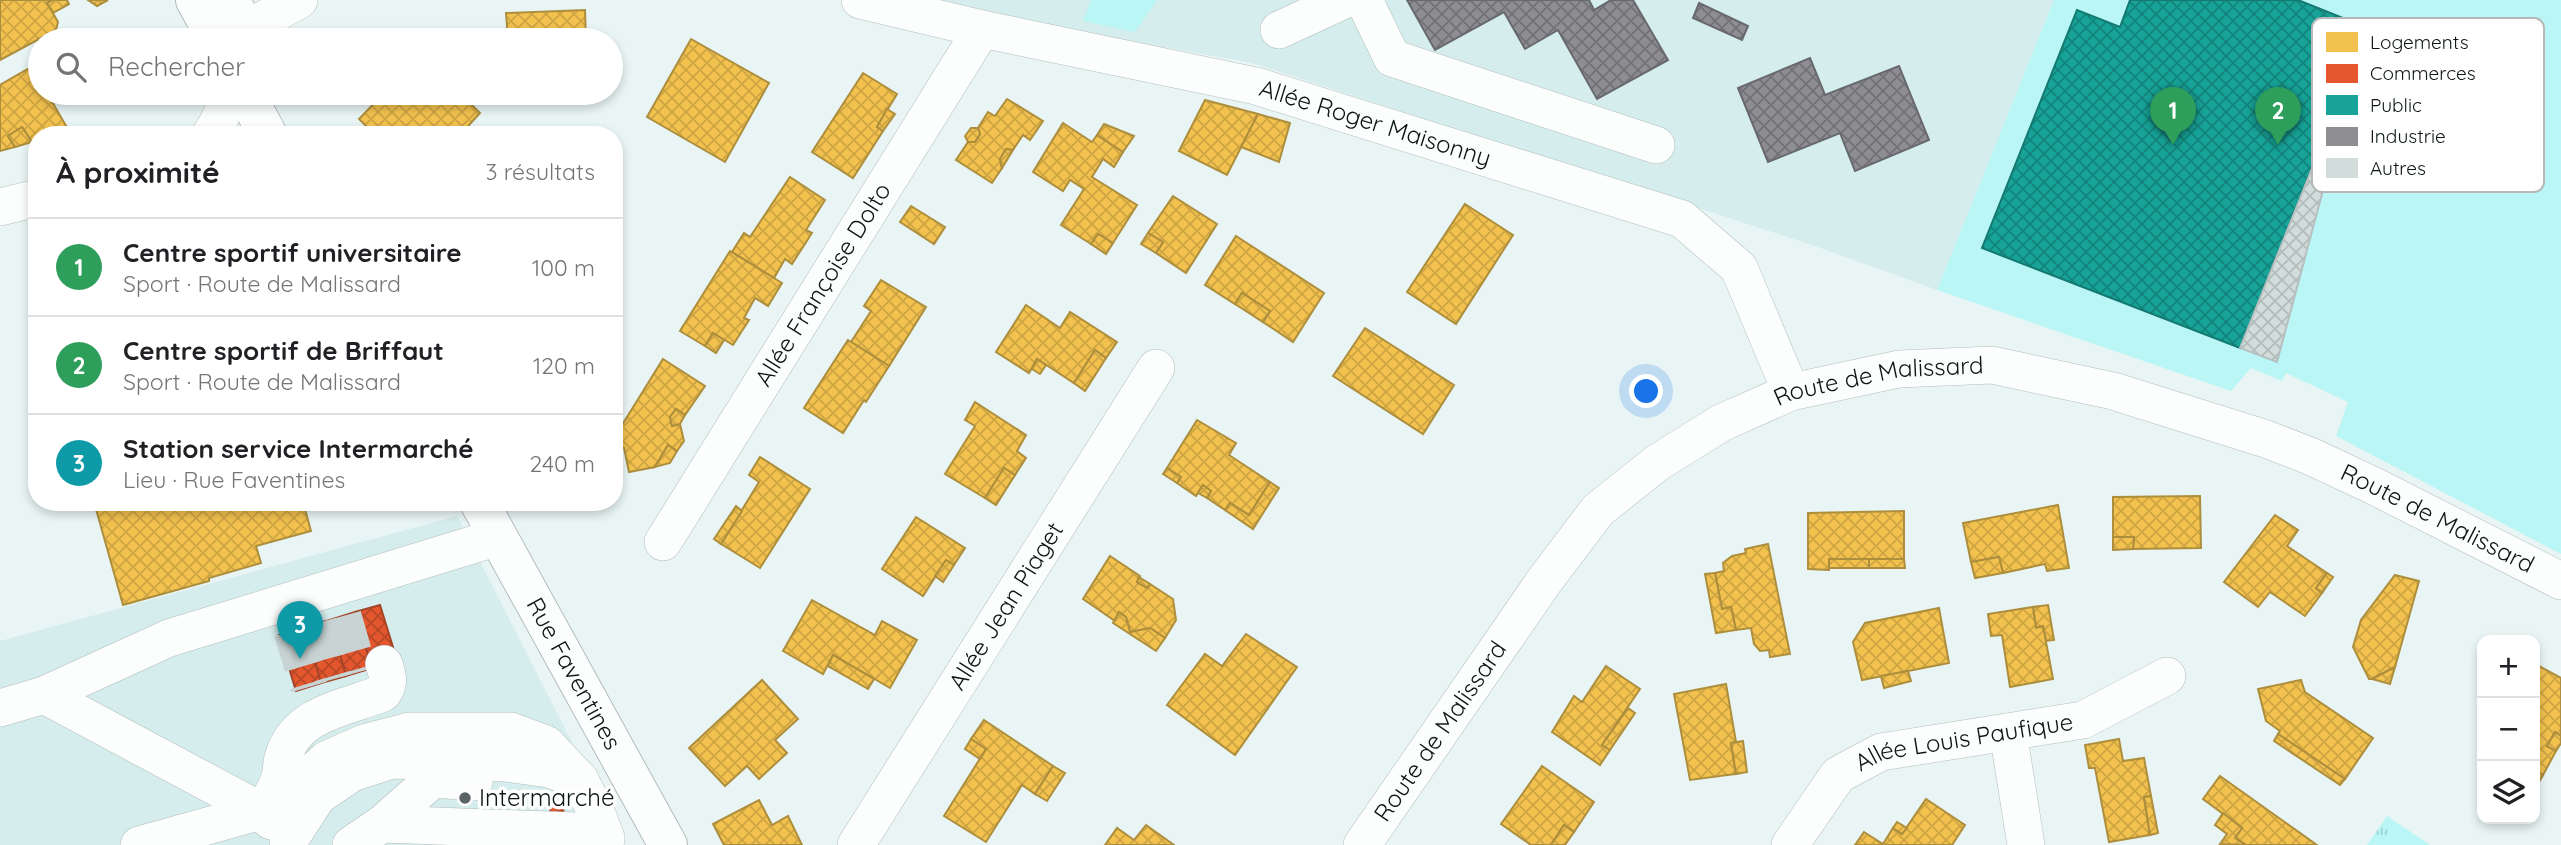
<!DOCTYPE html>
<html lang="fr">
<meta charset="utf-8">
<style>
:root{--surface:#fff;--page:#f2f2f2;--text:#202124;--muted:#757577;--line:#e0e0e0;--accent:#5a6464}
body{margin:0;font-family:Quicksand,sans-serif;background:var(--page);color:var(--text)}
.controls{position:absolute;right:21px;bottom:21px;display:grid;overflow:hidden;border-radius:14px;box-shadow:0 4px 10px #0003}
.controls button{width:63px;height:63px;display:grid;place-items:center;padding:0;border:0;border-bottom:2px solid var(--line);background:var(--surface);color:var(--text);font:35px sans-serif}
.you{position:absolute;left:1647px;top:392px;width:24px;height:24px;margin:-18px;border:5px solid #fff;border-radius:50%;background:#1a73e8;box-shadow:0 0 0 10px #1a73e833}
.badge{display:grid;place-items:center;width:46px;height:46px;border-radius:50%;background:var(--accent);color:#fff;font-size:23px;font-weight:700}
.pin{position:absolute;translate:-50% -58px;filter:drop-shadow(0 2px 4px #0008)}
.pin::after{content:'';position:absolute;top:37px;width:24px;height:21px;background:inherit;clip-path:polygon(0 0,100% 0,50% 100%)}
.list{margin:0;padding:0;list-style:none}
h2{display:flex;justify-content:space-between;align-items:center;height:91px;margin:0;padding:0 28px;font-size:30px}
h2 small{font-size:23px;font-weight:400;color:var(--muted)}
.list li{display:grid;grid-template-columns:46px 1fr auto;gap:21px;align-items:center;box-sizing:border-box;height:98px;padding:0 28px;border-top:2px solid var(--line)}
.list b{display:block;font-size:26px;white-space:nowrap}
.list p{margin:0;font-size:23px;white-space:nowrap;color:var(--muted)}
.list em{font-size:23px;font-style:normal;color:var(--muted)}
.icon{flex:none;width:38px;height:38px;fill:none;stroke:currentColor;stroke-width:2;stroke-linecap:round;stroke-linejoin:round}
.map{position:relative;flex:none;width:2561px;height:845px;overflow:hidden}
.search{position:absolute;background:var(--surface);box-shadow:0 4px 10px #0003;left:28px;top:28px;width:595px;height:77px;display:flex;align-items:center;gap:18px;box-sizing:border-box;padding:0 24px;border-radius:38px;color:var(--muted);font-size:26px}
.panel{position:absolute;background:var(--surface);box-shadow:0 4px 10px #0003;left:28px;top:126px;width:595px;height:385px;border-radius:28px}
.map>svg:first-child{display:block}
.built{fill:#d5edec}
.grass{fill:url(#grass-tufts)}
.garden{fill:#b9f6f5}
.homes{fill:url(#homes-cross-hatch);stroke:#ad8e3d;stroke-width:2}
.shops{fill:url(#shops-cross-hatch);stroke:#a44427;stroke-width:2}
.public{fill:url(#public-cross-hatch);stroke:#147971;stroke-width:2}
.industry{fill:url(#industry-cross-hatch);stroke:#67696d;stroke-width:2}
.building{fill:url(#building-cross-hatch);stroke:#b5bfbf;stroke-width:2}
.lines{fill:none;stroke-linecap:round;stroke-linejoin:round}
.minor-tunnel{stroke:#c8d4d4;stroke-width:37;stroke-dasharray:37 18;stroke-linecap:butt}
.minor-casing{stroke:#b3bcbc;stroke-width:38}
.major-casing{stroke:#b3bcbc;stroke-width:40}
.minor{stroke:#fcfefe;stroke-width:37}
.major{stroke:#fcfefe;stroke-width:38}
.poi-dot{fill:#5a6464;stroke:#fff;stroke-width:2.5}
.labels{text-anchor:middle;stroke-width:7;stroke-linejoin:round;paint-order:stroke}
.street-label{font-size:24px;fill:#0d1616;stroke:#fff}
.poi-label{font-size:24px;fill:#0d1616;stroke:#fff;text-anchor:start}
.key{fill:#fff;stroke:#b6b9b9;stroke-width:2}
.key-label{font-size:19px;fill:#0d1616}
</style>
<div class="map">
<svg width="2561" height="845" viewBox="0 0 2561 845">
<defs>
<pattern id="grass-tufts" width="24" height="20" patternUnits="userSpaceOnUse" patternTransform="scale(1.75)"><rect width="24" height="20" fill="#b9f6f5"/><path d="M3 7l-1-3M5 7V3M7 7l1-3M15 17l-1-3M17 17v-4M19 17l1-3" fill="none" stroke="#9ed2d1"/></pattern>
<pattern id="homes-cross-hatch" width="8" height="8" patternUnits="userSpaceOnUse" patternTransform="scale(1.75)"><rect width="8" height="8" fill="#f2c14e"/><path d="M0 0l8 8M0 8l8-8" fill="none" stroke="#cea543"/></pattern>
<pattern id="shops-cross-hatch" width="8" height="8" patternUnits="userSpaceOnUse" patternTransform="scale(1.75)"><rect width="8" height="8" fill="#e4572e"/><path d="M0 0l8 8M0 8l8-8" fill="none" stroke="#b74726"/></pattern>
<pattern id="public-cross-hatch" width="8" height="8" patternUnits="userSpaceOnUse" patternTransform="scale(1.75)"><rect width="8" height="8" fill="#17a398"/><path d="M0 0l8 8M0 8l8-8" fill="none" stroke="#13847b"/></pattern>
<pattern id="industry-cross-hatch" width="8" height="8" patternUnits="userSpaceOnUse" patternTransform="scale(1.75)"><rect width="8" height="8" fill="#8d8d92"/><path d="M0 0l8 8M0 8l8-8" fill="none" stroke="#727276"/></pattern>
<pattern id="building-cross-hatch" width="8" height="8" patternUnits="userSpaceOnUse" patternTransform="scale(1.75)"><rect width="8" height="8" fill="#d2dcdb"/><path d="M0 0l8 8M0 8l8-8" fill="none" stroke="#b3bcbb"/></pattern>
</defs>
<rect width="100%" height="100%" fill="#e9f5f5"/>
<g class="built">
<polygon points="925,0 2054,0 1937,290 1815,246 1252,63 975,13"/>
<polygon points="457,516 624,845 0,845 0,641"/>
</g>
<polygon class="grass" points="2387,816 2430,845 2367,845"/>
<g class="garden">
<polygon points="1091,0 1157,0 1135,32 1083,21"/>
<polygon points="2054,0 2561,0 2561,554 2336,436 2348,402 2286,373 2282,381 2251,368 2231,391 1937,290"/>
</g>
<g class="homes">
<polygon points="0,0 53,0 47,3 58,22 56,30 0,60"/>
<polygon points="53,0 67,0 69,4 53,13 47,3"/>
<polygon points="88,0 108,0 97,6"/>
<polygon points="585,10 586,40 508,40 506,13"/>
<polygon points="691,39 769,83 725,162 647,117"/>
<polygon points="33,66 40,80 40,93 47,93 69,131 57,135 37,135 37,141 32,142 22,127 8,136 15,147 0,151 0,85"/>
<polygon points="863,73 897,94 877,127 883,131 853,178 812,152"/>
<polygon points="384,93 460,93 480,113 460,135 375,135 359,119"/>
<polygon points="1007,99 1043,121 1030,140 1023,135 1013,150 1006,149 1000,159 1002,168 992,183 956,160 968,142 975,142 980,134 978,128 988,112 995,116"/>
<polygon points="1205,100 1258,114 1227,175 1179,151"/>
<polygon points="887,109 895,114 883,131 877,127"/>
<polygon points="1258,114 1290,123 1279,162 1241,147"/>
<polygon points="1063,123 1092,142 1097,135 1123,152 1114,167 1103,159 1092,177 1137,205 1113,243 1098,234 1091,244 1061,225 1084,189 1070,180 1063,191 1033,172"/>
<polygon points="1104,124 1134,136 1123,152 1097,135"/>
<polygon points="22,127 32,142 15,147 8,136"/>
<polygon points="971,128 978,128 980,134 975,142 968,142 965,136"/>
<polygon points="1006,149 1013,150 1002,168 1000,159"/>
<polygon points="790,177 825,200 806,230 812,233 792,264 785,259 774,278 732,252 744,233 750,237"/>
<polygon points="1173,196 1217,224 1186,273 1156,253 1163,242 1148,233"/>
<polygon points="1465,204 1513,235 1456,324 1407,292"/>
<polygon points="911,206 945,227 934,244 900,222"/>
<polygon points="1148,233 1163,242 1156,253 1141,244"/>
<polygon points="1098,234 1113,243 1106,254 1091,244"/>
<polygon points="1236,236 1324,293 1293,342 1263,322 1270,311 1242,293 1235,304 1205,285"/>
<polygon points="730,251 782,283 768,306 755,298 744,318 749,320 733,345 713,333 705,346 680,331"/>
<polygon points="881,280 926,307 889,366 851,342 871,311 864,306"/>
<polygon points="1242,293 1270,311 1263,322 1235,304"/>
<polygon points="1026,305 1060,328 1070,312 1117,342 1106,358 1095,350 1074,383 1037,359 1029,373 996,352"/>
<polygon points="1365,328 1454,385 1423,434 1333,376"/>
<polygon points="713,333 724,340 716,353 705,346"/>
<polygon points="848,340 889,366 866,402 864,400 843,433 804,408"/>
<polygon points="1095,350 1106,358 1085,391 1074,383"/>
<polygon points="663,359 705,386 685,415 676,409 670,417 672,426 680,424 684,441 677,451 668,445 655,467 629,472 624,448 614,442 614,438"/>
<polygon points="1037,359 1046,365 1040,374 1032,369"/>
<polygon points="975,402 1026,435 1017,451 1026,458 1015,475 1004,468 985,498 945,474 975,426 965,420"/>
<polygon points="676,409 685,415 680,424 672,426 670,417"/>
<polygon points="1197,420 1236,443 1229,455 1270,482 1249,515 1230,503 1225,510 1207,498 1211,491 1203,485 1196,496 1177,483 1181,477 1167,468"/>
<polygon points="668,445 677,451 670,463 655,467"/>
<polygon points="760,457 810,489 760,568 721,544 759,482 749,475"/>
<polygon points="1004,468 1015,475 996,505 985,498"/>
<polygon points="1167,468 1181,477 1177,483 1163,474"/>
<polygon points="1270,482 1279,488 1253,529 1225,510 1230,503 1249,515"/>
<polygon points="1203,485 1211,491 1207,498 1198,493"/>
<polygon points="2200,496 2201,548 2133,549 2134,537 2113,537 2113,497"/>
<polygon points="94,502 303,502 311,531 256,546 261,563 209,578 209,581 123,605"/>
<polygon points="2058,505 2069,568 2047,571 2045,564 2003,573 1999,557 1971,562 1963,523"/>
<polygon points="736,506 742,511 721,544 714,539"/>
<polygon points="1904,511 1904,559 1829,559 1829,570 1808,569 1808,513"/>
<polygon points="2275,515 2298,530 2287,546 2327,573 2316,588 2322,593 2305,616 2270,592 2258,607 2224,582"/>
<polygon points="916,517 965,548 954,565 946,560 923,596 882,569"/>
<polygon points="2113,537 2134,537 2133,549 2113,550"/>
<polygon points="1768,544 1790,654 1770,657 1769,650 1760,651 1754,644 1751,628 1736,630 1731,607 1722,609 1715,573 1724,571 1723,563 1732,556 1746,553 1745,549"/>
<polygon points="1110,556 1140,576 1137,582 1147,588 1150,584 1173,599 1176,620 1165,638 1150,628 1130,632 1126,617 1119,612 1115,621 1083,599"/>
<polygon points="1999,557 2003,573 1975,578 1971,562"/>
<rect x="1829" y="559" width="40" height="9"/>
<polygon points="1869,559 1904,559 1905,568 1869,568"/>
<polygon points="946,560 954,565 943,582 935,576"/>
<polygon points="1715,573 1722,609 1731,607 1736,630 1716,633 1705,574"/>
<polygon points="2327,573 2333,577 2322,593 2316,588"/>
<polygon points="2395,575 2419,581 2395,667 2372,679 2369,679 2353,647 2361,620"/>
<polygon points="1139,577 1150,584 1147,588 1137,582"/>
<polygon points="812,600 875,635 882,621 917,640 890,688 833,655 823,674 783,651"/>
<polygon points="2048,605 2054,640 2046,641 2043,626 2036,628 2033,607"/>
<polygon points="2033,607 2036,628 2043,626 2053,679 2010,687 2002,635 1991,636 1988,614"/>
<polygon points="1939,608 1949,663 1862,680 1853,642 1865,623"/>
<polygon points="1119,612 1126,617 1130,632 1150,628 1165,638 1156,651 1113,623"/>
<polygon points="1246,634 1297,667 1235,755 1167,705 1205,654 1222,666"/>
<polygon points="833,655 874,679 868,689 828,666"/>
<polygon points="1606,666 1640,689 1602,745 1610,750 1600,765 1552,732 1574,696 1582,702"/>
<polygon points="2539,666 2561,678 2561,736 2555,732 2547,746 2556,751 2543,775 2535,770 2535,674"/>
<polygon points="2395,667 2390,684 2372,679"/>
<polygon points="1908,671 1911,681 1884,688 1881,676"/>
<polygon points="762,680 798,719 775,740 787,753 759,779 747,766 725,786 689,748"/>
<polygon points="2301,680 2305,692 2373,738 2345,779 2278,734 2280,731 2266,721 2258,689"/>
<polygon points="1726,684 1736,742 1731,743 1736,774 1690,780 1674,694"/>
<polygon points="1628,708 1635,713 1610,750 1602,745"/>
<polygon points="984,720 1053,766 1035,794 1022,785 986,842 944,816 986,749 971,739"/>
<polygon points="2555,732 2561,736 2561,743 2556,751 2547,746"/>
<polygon points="2278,734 2345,779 2340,785 2274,741"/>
<polygon points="971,739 986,749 980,759 965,749"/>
<polygon points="2119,739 2123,761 2144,758 2151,796 2144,797 2150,835 2109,842 2095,768 2089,768 2085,745"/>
<polygon points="1743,741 1747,772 1736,774 1731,743"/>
<polygon points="1053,766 1065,773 1047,801 1035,794"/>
<polygon points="1542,766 1594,802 1574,832 1564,825 1551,845 1531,845 1501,824"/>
<polygon points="2535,770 2543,775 2538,784 2535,782"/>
<polygon points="2220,776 2317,845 2246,845 2235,838 2242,828 2203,799"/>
<polygon points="2151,796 2158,833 2150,835 2144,797"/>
<polygon points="1926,799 1965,825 1952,845 1855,845 1864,832 1883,844 1893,828 1902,834"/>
<polygon points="759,800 772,825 788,816 802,845 724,845 713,824"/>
<polygon points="2223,813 2242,828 2235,838 2246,845 2220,844 2227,834 2215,825"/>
<polygon points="1897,822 1907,828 1902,834 1893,828"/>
<polygon points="1146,825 1174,845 1105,845 1117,828 1134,840"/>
<polygon points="1564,825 1574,832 1565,845 1551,845"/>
</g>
<g class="shops">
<polygon points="380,605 397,660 372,668 355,612"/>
<polygon points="355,612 372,668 346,676 330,620"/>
<polygon points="330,620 346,676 321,683 305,627"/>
<polygon points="305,627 321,683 296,691 279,635"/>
<polygon points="551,802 564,803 563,816 550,815"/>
</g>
<polygon class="public" points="2130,0 2298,0 2368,28 2240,348 1982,248 2077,10 2120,27"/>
<g class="industry">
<polygon points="1407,0 1589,0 1594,10 1611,0 1633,0 1668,60 1597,99 1558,30 1525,49 1504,12 1435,50"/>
<polygon points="1699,3 1748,26 1742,40 1693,18"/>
<polygon points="1810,58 1825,95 1899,66 1929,140 1855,171 1840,133 1768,162 1738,88"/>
</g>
<polygon class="building" points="2363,41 2277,362 2240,348"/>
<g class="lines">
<g class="minor-tunnel">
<polyline points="343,616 359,672"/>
<polyline points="318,623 334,679"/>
<polyline points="292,631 309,687"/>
</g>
<g class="minor-casing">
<g id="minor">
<path id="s1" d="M860,0L982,29L1256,86L1682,219L1739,268L1791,392"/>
<polyline points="1364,0 1392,58 1656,145"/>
<polyline points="245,30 299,0"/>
<polyline points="1279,30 1344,0"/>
<path d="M210,135C220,122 225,109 226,93"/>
<polyline points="0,207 37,198"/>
<path id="s2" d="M663,542L982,29"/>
<path d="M44,695L261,811C270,800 276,790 280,777C282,770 281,762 284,755C298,712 346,708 383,693C390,683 388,676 384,664"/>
<polyline points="0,708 44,695 169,638 498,537"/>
<polyline points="2008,732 2026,845"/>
<polyline points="275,820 299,785 326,760 364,743 410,731 511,731 546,744 580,780 596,812 606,838 605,845"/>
<polyline points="382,824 602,832"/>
<polyline points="288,842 318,796 352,773 392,760 505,763 549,769 580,780"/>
<polyline points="139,845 261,811 271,821"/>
<polyline points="351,845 382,824 433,779 474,782"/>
<path id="s3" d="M856,845L1156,368"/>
<path id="s4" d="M1362,845L1545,580L1598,510L1657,463L1721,423L1791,392L1899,369L1992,365L2113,391L2266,439L2310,456L2374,486L2561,581"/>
<path id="s5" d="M1790,845L1838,775L1881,752L2083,720L2167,676"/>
</g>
</g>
<g class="major-casing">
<g id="major">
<polyline points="195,0 217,40"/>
<polyline points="231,0 250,40"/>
<polyline points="245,93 268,135"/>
<path id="s6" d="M479,502L668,845"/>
</g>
</g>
<use href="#minor" class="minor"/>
<use href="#major" class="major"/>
</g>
<circle class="poi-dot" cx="465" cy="798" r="7"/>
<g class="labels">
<g class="street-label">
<text dy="8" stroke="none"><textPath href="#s1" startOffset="530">Allée Roger Maisonny</textPath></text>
<text dy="8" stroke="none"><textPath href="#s2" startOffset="303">Allée Françoise Dolto</textPath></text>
<text dy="8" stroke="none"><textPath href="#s4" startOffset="726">Route de Malissard</textPath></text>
<text dy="8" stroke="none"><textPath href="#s4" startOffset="1314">Route de Malissard</textPath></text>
<text dy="8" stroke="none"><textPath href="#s3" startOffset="282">Allée Jean Piaget</textPath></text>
<text dy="8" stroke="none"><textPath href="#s6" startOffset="196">Rue Faventines</textPath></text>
<text dy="8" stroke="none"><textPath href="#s4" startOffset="138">Route de Malissard</textPath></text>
<text dy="8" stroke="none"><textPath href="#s5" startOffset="217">Allée Louis Paufique</textPath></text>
</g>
<g class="poi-label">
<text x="479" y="806">Intermarché</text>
</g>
</g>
<rect x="2312" y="18" width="232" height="174" rx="10" class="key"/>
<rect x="2326" y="32" width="32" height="20" fill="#f2c14e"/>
<rect x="2326" y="64" width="32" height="19" fill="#e4572e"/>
<rect x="2326" y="95" width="32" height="20" fill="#17a398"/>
<rect x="2326" y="127" width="32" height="19" fill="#8d8d92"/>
<rect x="2326" y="158" width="32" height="20" fill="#d2dcdb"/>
<g class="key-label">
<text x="2370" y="49">Logements</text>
<text x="2370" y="80">Commerces</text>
<text x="2370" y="112">Public</text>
<text x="2370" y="143">Industrie</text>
<text x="2370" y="175">Autres</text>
</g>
</svg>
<div class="controls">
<button>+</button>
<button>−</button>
<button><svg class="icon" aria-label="layers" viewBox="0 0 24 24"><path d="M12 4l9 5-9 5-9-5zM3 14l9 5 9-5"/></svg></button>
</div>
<div class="you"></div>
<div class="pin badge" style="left:2173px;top:145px;background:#2e9e5b">1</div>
<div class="pin badge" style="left:2278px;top:145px;background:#2e9e5b">2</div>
<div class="pin badge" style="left:300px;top:659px;background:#0f9aa8">3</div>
<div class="search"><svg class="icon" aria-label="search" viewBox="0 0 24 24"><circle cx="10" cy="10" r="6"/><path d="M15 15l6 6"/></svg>Rechercher</div>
<section class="panel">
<h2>À proximité<small>3 résultats</small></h2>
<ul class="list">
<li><span class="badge" style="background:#2e9e5b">1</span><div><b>Centre sportif universitaire</b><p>Sport · Route de Malissard</p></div><em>100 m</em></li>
<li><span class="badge" style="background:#2e9e5b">2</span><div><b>Centre sportif de Briffaut</b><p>Sport · Route de Malissard</p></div><em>120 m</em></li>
<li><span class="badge" style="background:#0f9aa8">3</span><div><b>Station service Intermarché</b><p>Lieu · Rue Faventines</p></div><em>240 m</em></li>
</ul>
</section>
</div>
